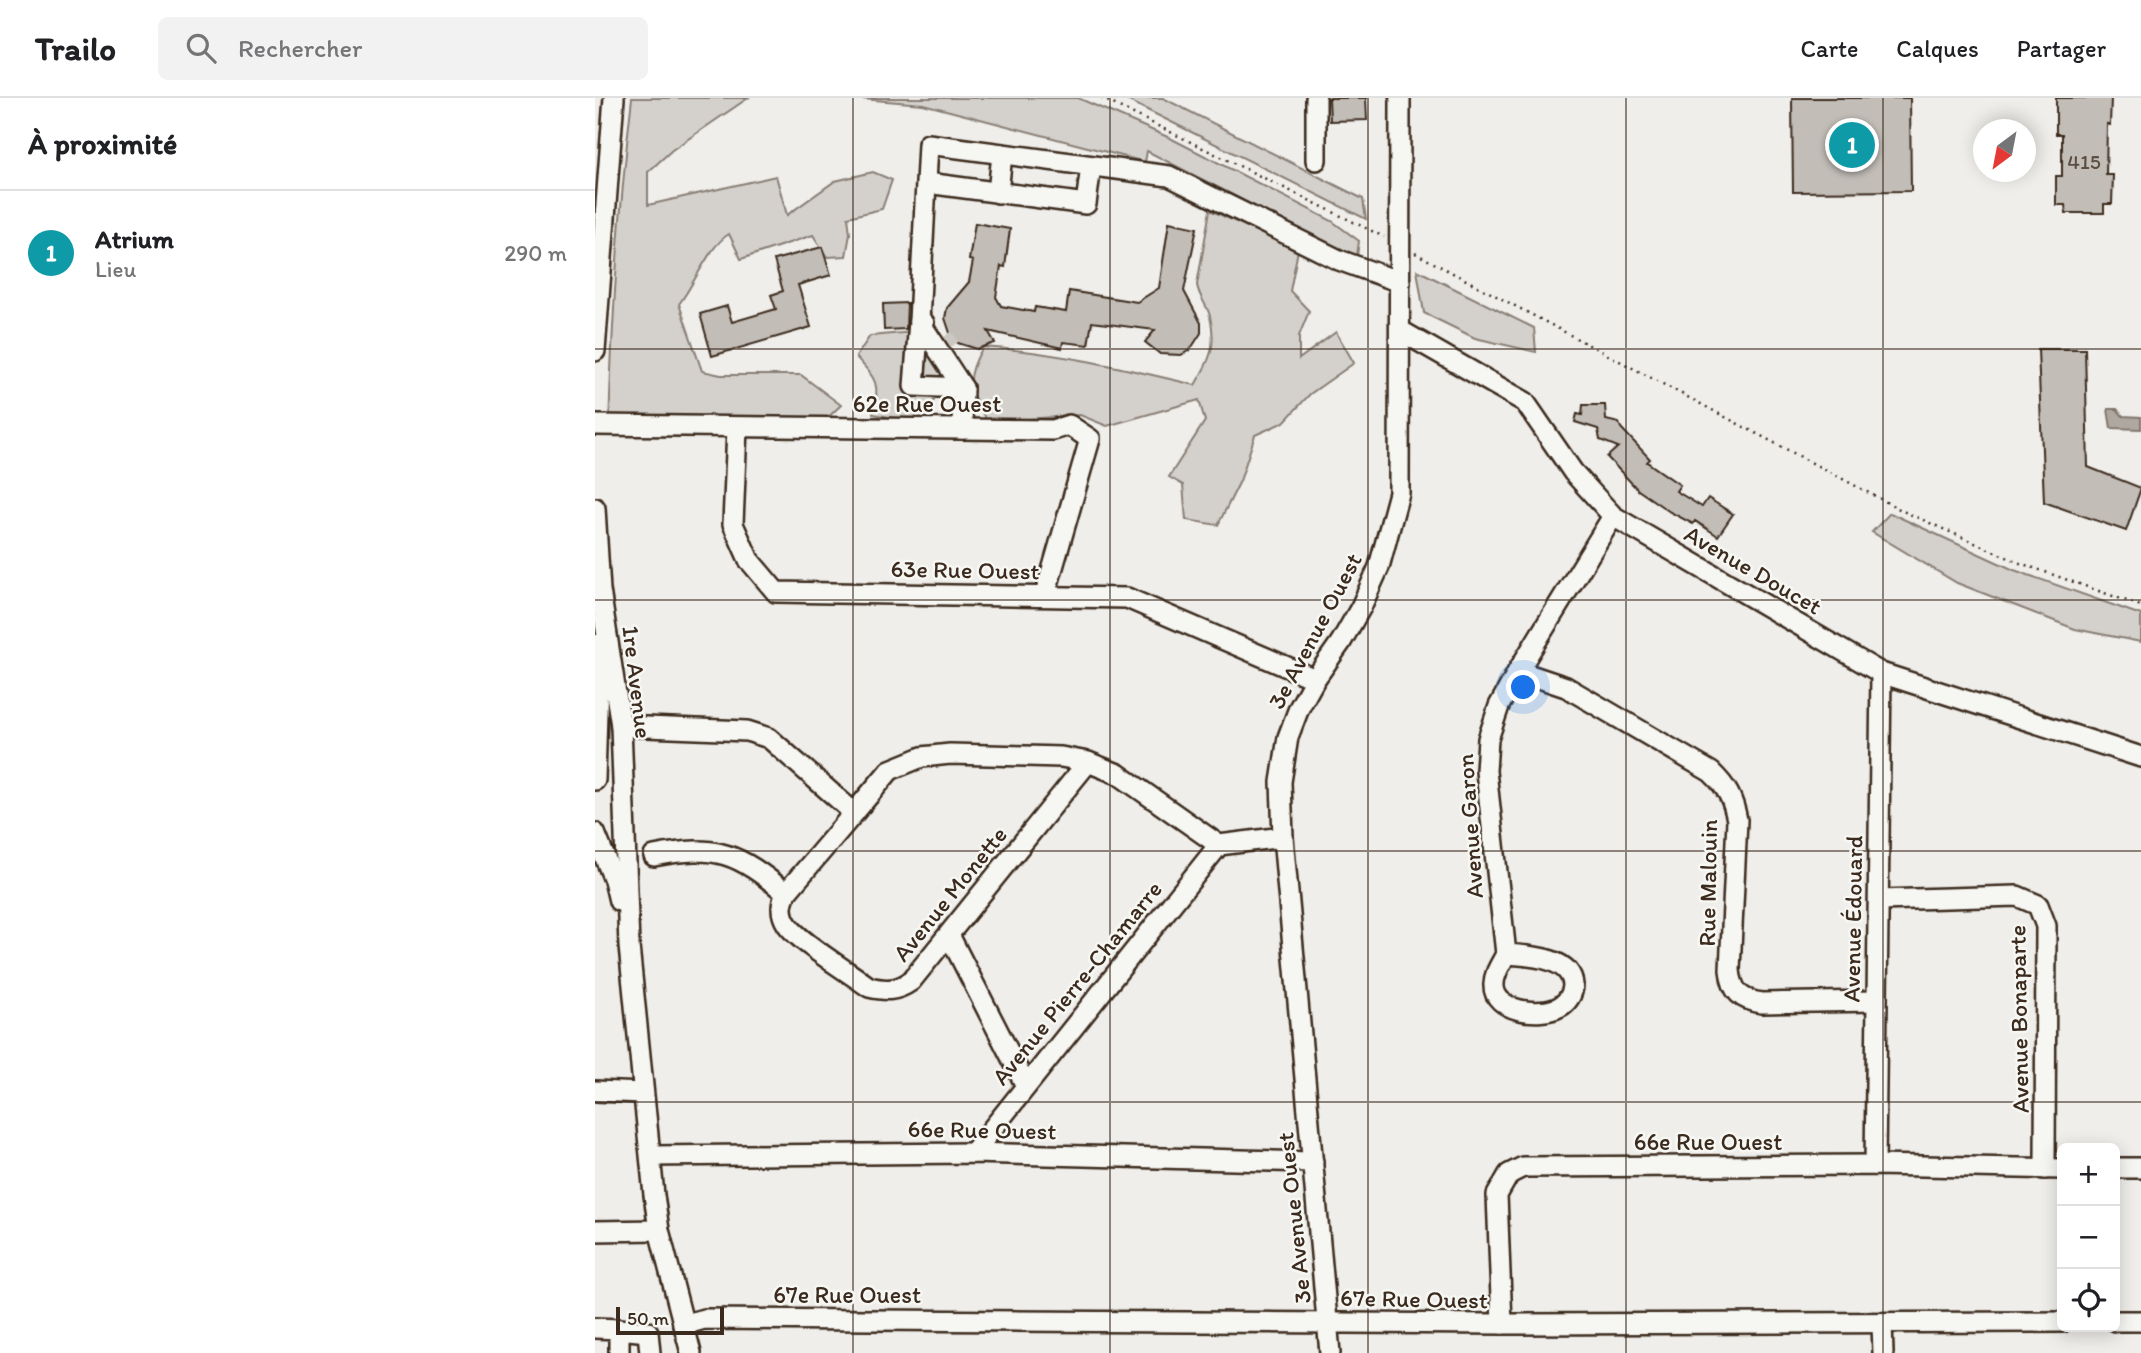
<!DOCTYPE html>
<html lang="fr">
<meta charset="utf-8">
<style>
:root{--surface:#fff;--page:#f2f2f2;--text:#202124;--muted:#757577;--line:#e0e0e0;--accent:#3b2a1e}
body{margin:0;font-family:Itim,sans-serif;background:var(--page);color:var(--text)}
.controls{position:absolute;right:21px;bottom:21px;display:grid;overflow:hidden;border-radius:10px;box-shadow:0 4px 18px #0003}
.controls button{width:63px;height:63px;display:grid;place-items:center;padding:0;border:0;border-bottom:2px solid var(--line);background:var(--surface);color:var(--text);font:35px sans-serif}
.compass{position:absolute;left:1378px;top:21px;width:63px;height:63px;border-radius:50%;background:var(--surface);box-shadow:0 4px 18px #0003;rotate:212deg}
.scale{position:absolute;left:21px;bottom:18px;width:108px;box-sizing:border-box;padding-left:7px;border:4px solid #3b2a1e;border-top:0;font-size:19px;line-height:24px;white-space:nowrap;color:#3b2a1e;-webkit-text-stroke:5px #f6f6f2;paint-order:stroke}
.you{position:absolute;left:929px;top:590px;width:24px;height:24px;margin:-18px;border:5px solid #fff;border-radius:50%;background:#1a73e8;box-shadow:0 0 0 10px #1a73e833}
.badge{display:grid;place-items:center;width:46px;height:46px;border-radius:50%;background:var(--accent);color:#fff;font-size:23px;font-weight:700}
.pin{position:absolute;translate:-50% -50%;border:4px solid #fff;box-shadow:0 2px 7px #0006}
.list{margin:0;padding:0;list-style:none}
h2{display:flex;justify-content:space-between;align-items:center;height:91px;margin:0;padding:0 28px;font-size:30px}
h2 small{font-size:23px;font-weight:400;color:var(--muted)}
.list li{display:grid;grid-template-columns:46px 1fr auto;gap:21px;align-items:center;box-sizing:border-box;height:126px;padding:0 28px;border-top:2px solid var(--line)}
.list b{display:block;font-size:26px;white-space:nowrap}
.list p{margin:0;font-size:23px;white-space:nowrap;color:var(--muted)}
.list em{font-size:23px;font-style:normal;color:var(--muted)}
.icon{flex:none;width:38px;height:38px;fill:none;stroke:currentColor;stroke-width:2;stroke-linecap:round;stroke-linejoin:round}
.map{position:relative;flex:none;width:1546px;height:1255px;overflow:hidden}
header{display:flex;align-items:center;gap:42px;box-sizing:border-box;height:98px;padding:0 35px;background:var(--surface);border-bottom:2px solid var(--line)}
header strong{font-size:33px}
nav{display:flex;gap:38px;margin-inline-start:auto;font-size:24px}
.search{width:490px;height:63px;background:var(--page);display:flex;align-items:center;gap:18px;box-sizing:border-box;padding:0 24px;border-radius:10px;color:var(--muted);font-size:26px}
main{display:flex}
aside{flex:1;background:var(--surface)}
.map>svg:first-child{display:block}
.green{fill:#d4d1cc;stroke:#887e75;stroke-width:2}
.water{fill:#afa8a1;stroke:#81766d;stroke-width:2}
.building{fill:#c2bdb7;stroke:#3b2a1e;stroke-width:2}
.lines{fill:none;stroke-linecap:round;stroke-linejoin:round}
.minor-tunnel{stroke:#cbc7c1;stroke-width:19;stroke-dasharray:19 10;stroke-linecap:butt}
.minor-casing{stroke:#3b2a1e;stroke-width:24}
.path{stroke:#3b2a1e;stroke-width:2.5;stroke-dasharray:2 5;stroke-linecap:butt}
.minor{stroke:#f6f6f2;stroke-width:19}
.grid{fill:none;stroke:#3b2a1e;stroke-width:2;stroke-opacity:0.55}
.labels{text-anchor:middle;stroke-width:5;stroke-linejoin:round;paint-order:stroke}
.number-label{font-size:21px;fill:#5d4f44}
.street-label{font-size:24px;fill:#3b2a1e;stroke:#f6f6f2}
</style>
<header>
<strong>Trailo</strong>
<div class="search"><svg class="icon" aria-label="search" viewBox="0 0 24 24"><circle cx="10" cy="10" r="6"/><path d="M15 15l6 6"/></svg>Rechercher</div>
<nav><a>Carte</a><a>Calques</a><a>Partager</a></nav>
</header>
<main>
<aside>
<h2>À proximité<small></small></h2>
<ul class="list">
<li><span class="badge" style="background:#0f9aa8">1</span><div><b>Atrium</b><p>Lieu</p></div><em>290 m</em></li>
</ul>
</aside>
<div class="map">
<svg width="1546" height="1255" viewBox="0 0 1546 1255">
<rect width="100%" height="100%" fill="#efeeea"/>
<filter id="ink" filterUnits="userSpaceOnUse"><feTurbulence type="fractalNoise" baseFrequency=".0143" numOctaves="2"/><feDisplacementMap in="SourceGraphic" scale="14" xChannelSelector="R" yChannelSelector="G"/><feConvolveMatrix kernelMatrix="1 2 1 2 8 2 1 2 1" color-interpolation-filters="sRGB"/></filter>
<g filter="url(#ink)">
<g class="green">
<path d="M37,0H153L77,52L53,74V107L181,78L192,117L240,83L278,74L297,82L287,111L253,119L255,136L251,158L232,159L218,137L146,161L134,136C114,148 100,185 84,206L107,273L126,277H206L246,307L227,325L14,331C17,220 24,110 37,0Z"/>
<polygon points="254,0 483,0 575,40 737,123 764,143 762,158 745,152 552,53 550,64 328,6"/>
<polygon points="528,0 568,0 768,101 771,121"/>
<path d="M615,112L703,152L695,193L714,213L704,238V261L741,234L759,265L715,296L689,324L660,337L645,383L623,427L591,422L588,387L574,379L610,323L604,302L512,328L485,317L393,324C373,294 369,281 388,249C461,254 529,270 600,287C615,262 622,249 615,218C612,207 604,199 602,187Z"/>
<polygon points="822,172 939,230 941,254 880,240 829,215"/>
<path d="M319,234L337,251L350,283L338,304L315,323L278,316C286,286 281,281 261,259L275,238Z"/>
<polygon points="1295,415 1419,472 1546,517 1546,544 1480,531 1362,485 1277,434"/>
</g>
<polygon class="water" points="1513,311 1522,311 1528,318 1546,319 1546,331 1516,330"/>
<g class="building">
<polygon points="734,0 771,0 772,22 735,23"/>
<polygon points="1197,0 1315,0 1316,93 1198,94"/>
<polygon points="1461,0 1516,0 1515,27 1512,26 1511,77 1518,77 1517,106 1509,106 1509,115 1471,115 1470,107 1461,107 1461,78 1467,78 1467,36 1461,36"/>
<polygon points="574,124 602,130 589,193 606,225 606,235 595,252 586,257 565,256 550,244 560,232 497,224 493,247 468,244 467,250 393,233 400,245 382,251 363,245 356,238 350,220 352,210 374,184 378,163 374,162 380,125 415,131 410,169 406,168 401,199 406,208 439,214 440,209 471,214 474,193 542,204 564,190"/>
<polygon points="227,149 236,177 203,187 216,229 117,258 105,216 132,208 137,224 181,211 176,197 188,193 179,162"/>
<polygon points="312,205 311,231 289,232 288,206"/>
<polygon points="1443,251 1490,251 1493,369 1546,390 1531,433 1449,404"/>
<polygon points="988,307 1010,307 1011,322 1024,325 1026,330 1055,361 1052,364 1085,387 1081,393 1107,409 1113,400 1138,416 1123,438 1100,423 1098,426 1075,414 1043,392 1012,359 1023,349 1005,342 1003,331 980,324 982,316 987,317"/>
</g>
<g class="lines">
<polyline class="minor-tunnel" points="349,239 356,249"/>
<g class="minor-casing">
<g id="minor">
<polyline points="721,0 721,62"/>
<polyline points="332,85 491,106 496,68"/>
<polyline points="403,95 407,56"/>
<polyline points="329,225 324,223 319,288 368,290"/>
<polyline points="806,233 930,304 978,374 1018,418 1286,575 1546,659"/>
<polyline points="0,253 19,0"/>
<polyline points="0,327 458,332 474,327 495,341 450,497"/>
<polyline points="142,330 138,426 154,462 181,494 532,500 720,581"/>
<polyline points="367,331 368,290 324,223 333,46 574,78 744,162 805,184"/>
<polyline points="0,410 5,492 26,628 34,848 59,1097 64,1132 96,1255"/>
<path d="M923,573L971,589L1116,674C1132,689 1138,701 1142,722L1135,872C1137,894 1146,902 1167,905L1281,903"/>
<polyline points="26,628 152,633 174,640 259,715 295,672 327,659 355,656 466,659 493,664 523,676 624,747 688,739"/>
<polyline points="0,682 4,546"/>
<path d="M259,715L191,795C186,806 185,815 192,826C204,844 254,874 274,889C291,893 302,893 316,883L493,664"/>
<polyline points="0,735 19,782 24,803"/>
<path d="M59,758C123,746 142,755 191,795"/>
<polyline points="1284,802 1422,798 1443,807 1451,828 1450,1071"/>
<polyline points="354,837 431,988"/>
<path d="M911,856C932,858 976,858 978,887C978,896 972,905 964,909C946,919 897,914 899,886C899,875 906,866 911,856L891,673L893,641L904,608L923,573L1018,418"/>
<polyline points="0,993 48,995"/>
<polyline points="378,1055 624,747"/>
<polyline points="56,1058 378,1055 718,1064"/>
<polyline points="1280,1067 1286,575"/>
<polyline points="1520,1070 1546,1070"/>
<polyline points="0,1133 64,1132"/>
<polyline points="1520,1223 1546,1223"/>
<polyline points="1287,1225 1288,1255"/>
<polyline points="907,1226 902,1097 914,1076 928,1069 1280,1067 1467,1071"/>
<polyline points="88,1227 109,1221 907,1226 1467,1224"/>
<polyline points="0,1230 24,1231 24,1255"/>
<polyline points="24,1231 53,1234 55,1255"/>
<polyline points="735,1255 688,739 686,684 693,639 704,610 720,581 746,544 766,509 784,469 804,395 805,0"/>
</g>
</g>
<g class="path">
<polyline points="506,0 789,139"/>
<polyline points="820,155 1310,414 1425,465 1546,508"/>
</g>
<use href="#minor" class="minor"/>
</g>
</g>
<path class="grid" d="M258,0V1255M515,0V1255M773,0V1255M1031,0V1255M1288,0V1255M0,251H1546M0,502H1546M0,753H1546M0,1004H1546"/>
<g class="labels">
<g class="number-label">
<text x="1489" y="71">415</text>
</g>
<g class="street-label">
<text x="332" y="314">62e Rue Ouest</text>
<text transform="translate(370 472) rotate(1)" y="8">63e Rue Ouest</text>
<text transform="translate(1158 472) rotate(30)" y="8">Avenue Doucet</text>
<text transform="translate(720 533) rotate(-62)" y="8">3e Avenue Ouest</text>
<text transform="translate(42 584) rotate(83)" y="8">1re Avenue</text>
<text transform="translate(875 728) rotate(-94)" y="8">Avenue Garon</text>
<text transform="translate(1113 785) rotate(-89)" y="8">Rue Malouin</text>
<text transform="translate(355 796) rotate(-51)" y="8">Avenue Monette</text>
<text transform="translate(1258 821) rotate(-89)" y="8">Avenue Édouard</text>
<text transform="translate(482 885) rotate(-51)" y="8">Avenue Pierre-Chamarre</text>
<text transform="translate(1424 921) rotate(-91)" y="8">Avenue Bonaparte</text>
<text transform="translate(387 1032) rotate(1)" y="8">66e Rue Ouest</text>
<text x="1113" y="1052">66e Rue Ouest</text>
<text transform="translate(699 1120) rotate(-96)" y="8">3e Avenue Ouest</text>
<text x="252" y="1205">67e Rue Ouest</text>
<text transform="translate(819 1201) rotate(1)" y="8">67e Rue Ouest</text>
</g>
</g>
</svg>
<div class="controls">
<button>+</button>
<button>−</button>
<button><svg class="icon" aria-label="locate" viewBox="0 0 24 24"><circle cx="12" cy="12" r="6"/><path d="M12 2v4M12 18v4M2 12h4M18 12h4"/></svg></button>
</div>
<svg class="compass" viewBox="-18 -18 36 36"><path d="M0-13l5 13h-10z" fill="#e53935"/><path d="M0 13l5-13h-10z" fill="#757577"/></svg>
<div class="scale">50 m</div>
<div class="you"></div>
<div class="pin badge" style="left:1257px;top:47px;background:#0f9aa8">1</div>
</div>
</main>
